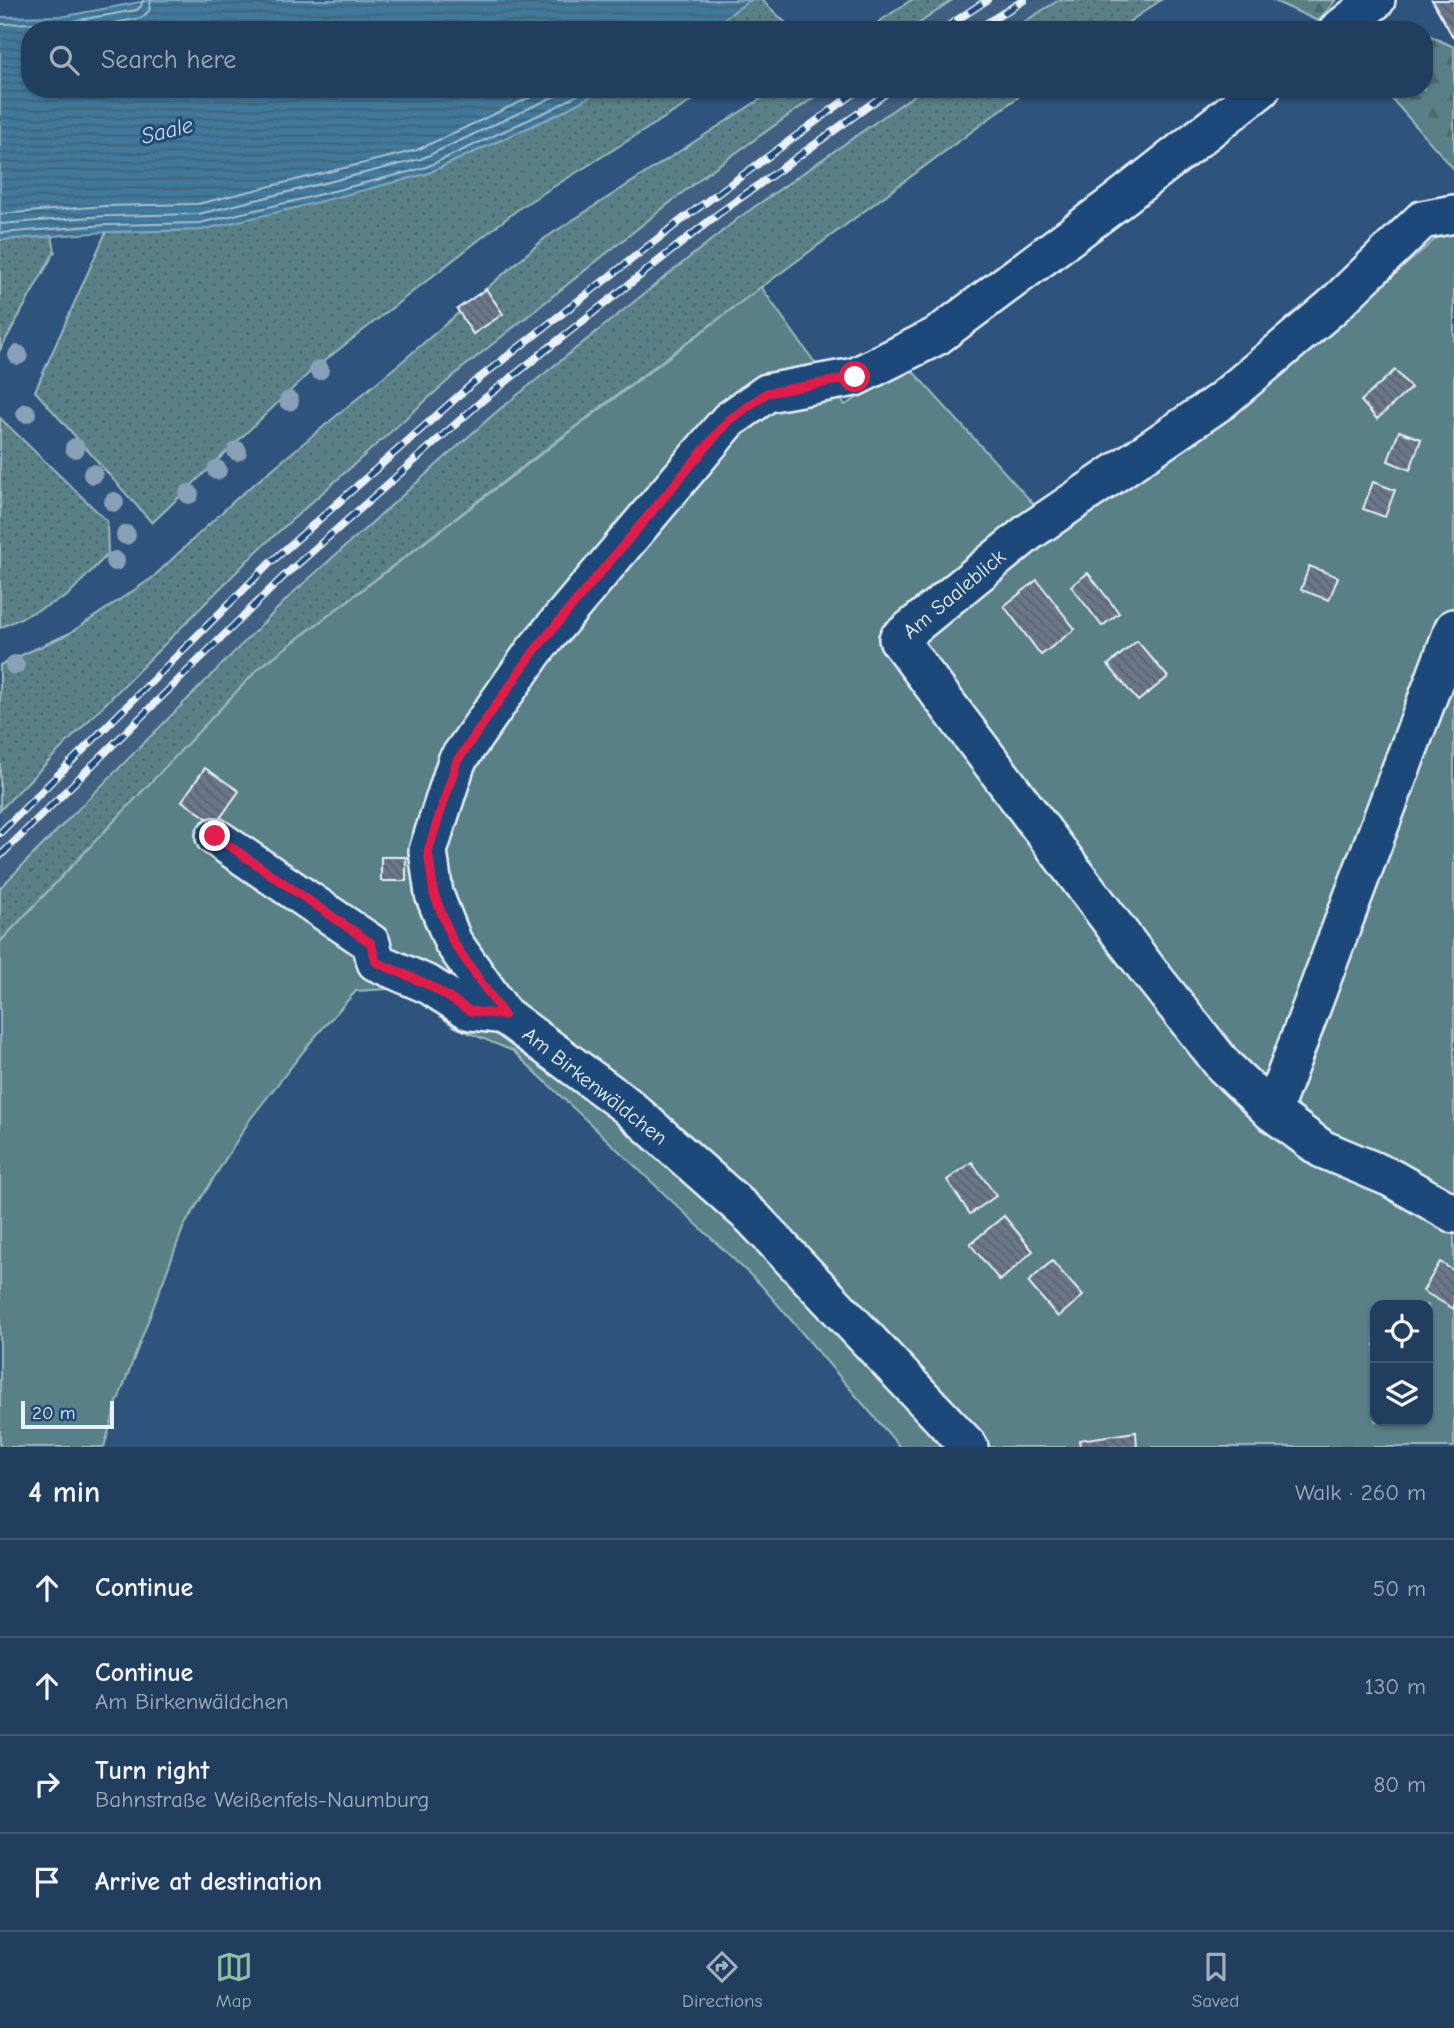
<!DOCTYPE html>
<meta charset="utf-8">
<style>
:root{--surface:#223e5e;--page:#2e4967;--text:#f1f3f6;--muted:#a2aebc;--line:#3f5773;--accent:#8abfa5}
body{margin:0;font-family:"Comic Neue",sans-serif;background:var(--page);color:var(--text)}
.controls{position:absolute;right:21px;bottom:21px;display:grid;overflow:hidden;border-radius:14px;box-shadow:0 2px 5px #0004}
.controls button{width:63px;height:63px;display:grid;place-items:center;padding:0;border:0;border-bottom:2px solid var(--line);background:var(--surface);color:var(--text);font:35px sans-serif}
.scale{position:absolute;left:21px;bottom:18px;width:93px;box-sizing:border-box;padding-left:7px;border:4px solid #e8f1f8;border-top:0;font-size:19px;line-height:24px;white-space:nowrap;color:#e8f1f8;-webkit-text-stroke:5px #1f4a7a;paint-order:stroke}
.stop{position:absolute;width:21px;height:21px;margin:-16px;border:5px solid #e11d48;border-radius:50%;background:#fff}
.stop.end{background:#e11d48;border-color:#fff;box-shadow:0 2px 7px #0008}
.list{margin:0;padding:0;list-style:none}
h2{display:flex;justify-content:space-between;align-items:center;height:91px;margin:0;padding:0 28px;font-size:30px}
h2 small{font-size:23px;font-weight:400;color:var(--muted)}
.list li{display:grid;grid-template-columns:46px 1fr auto;gap:21px;align-items:center;box-sizing:border-box;height:98px;padding:0 28px;border-top:2px solid var(--line)}
.list b{display:block;font-size:26px;white-space:nowrap}
.list p{margin:0;font-size:23px;white-space:nowrap;color:var(--muted)}
.list em{font-size:23px;font-style:normal;color:var(--muted)}
.icon{flex:none;width:38px;height:38px;fill:none;stroke:currentColor;stroke-width:2;stroke-linecap:round;stroke-linejoin:round}
.map{position:relative;flex:none;width:1454px;height:1447px;overflow:hidden}
.search{position:absolute;background:var(--surface);box-shadow:0 2px 5px #0004;left:21px;right:21px;top:21px;height:77px;display:flex;align-items:center;gap:18px;box-sizing:border-box;padding:0 24px;border-radius:28px;color:var(--muted);font-size:26px}
.sheet{height:483px;background:var(--surface)}
nav{display:flex;justify-content:space-around;align-items:center;box-sizing:border-box;height:98px;border-top:2px solid var(--line);background:var(--surface);font-size:19px;color:var(--muted)}
nav a{display:grid;justify-items:center;gap:4px}
nav .on{color:var(--accent)}
.map>svg:first-child{display:block}
.built{fill:#405e81}
.grass{fill:url(#grass-dots);stroke:#a0b8bf;stroke-width:2}
.forest{fill:url(#forest-firs);stroke:#a0b8bf;stroke-width:2}
.garden{fill:#588086;stroke:#a0b8bf;stroke-width:2;fill-rule:evenodd}
.water{fill:url(#water-rules);stroke:#84a9c0;stroke-width:2}
.lines{fill:none;stroke-linecap:round;stroke-linejoin:round}
.shore{stroke:#a5c1d3;stroke-width:2}
.building{fill:url(#building-back-hatch);stroke:#e8f1f8;stroke-width:2}
.minor-casing{stroke:#e8f1f8;stroke-width:42}
.minor{stroke:#1f4a7a;stroke-width:37}
.rail-casing{stroke:#e8f1f8;stroke-width:8}
.rail{stroke:#1f4a7a;stroke-width:5;stroke-dasharray:16;stroke-linecap:butt}
.tree{fill:#88a1b7}
.route{stroke:#e11d48;stroke-width:9}
.labels{text-anchor:middle;stroke-width:6;stroke-linejoin:round;paint-order:stroke}
.street-label{font-size:21px;fill:#e8f1f8;stroke:#1f4a7a}
.water-label{font-size:23px;font-style:italic;fill:#cfdfea;stroke:#1f4a7a}
</style>
<div class="map">
<svg width="1454" height="1447" viewBox="0 0 1454 1447">
<defs>
<pattern id="grass-dots" width="8" height="8" patternUnits="userSpaceOnUse" patternTransform="scale(1.75)"><rect width="8" height="8" fill="#588086"/><path d="M2 2h.1M6 6h.1" fill="none" stroke="#50676b" stroke-width="1.8" stroke-linecap="round"/></pattern>
<pattern id="forest-firs" width="22" height="20" patternUnits="userSpaceOnUse" patternTransform="scale(1.75)"><rect width="22" height="20" fill="#588086"/><path d="M5 1l3.5 6h-7zM16 11l3.5 6h-7z" fill="#50676b"/></pattern>
<pattern id="water-rules" width="6" height="5" patternUnits="userSpaceOnUse" patternTransform="scale(1.75)"><rect width="6" height="5" fill="#41799b"/><path d="M0 2.5h6" fill="none" stroke="#446072"/></pattern>
<pattern id="building-back-hatch" width="6" height="6" patternUnits="userSpaceOnUse" patternTransform="scale(1.75)"><rect width="6" height="6" fill="#6a7689"/><path d="M-1 5l2 2M0 0l6 6M5-1l2 2" fill="none" stroke="#5a616d"/></pattern>
</defs>
<rect width="100%" height="100%" fill="#2e537d"/>
<filter id="ink" filterUnits="userSpaceOnUse"><feTurbulence type="fractalNoise" baseFrequency=".0143" numOctaves="2"/><feDisplacementMap in="SourceGraphic" scale="14" xChannelSelector="R" yChannelSelector="G"/><feConvolveMatrix kernelMatrix="1 2 1 2 8 2 1 2 1" color-interpolation-filters="sRGB"/></filter>
<g filter="url(#ink)">
<g class="built">
<polygon points="952,0 1059,0 1011,30 910,30"/>
<polygon points="826,89 923,89 740,217 495,413 294,592 0,888 0,810 257,551 460,370 706,174"/>
</g>
<g class="grass">
<polygon points="750,0 762,0 793,30 708,30"/>
<polygon points="911,0 952,0 910,30 867,30"/>
<polygon points="1059,0 1161,0 1117,30 1011,30"/>
<polygon points="603,89 711,89 521,207 310,372 152,523 35,391 106,232 201,230 426,174 558,114"/>
<polygon points="776,89 826,89 706,174 460,370 257,551 0,810 0,665 70,633 152,578 236,499 405,359 545,238"/>
<polygon points="923,89 1029,89 643,375 258,669 0,942 0,888 294,592 495,413 740,217"/>
<polygon points="52,236 55,251 0,350 0,240"/>
<polygon points="0,418 107,521 108,554 66,597 0,628"/>
</g>
<g class="forest">
<polygon points="1272,0 1336,0 1318,21"/>
<polygon points="1424,33 1454,47 1454,169 1383,89 1424,89"/>
</g>
<path class="garden" d="M1454,227V1447H900L761,1285L513,1051L455,1027L403,988L356,991L314,1038L251,1118L184,1226L117,1403L104,1447H0V942L258,669L761,287L845,405L909,367L1058,531L1342,321L1441,234ZM1375,1305H1428V1421H1375Z"/>
<polygon class="water" points="151,0 750,0 708,30 30,30 30,89 603,89 558,114 426,174 291,209 201,230 106,232 0,240 0,17 66,16"/>
<g class="lines">
<g class="shore">
<polyline points="0,24 67,22 137,10 141,6 143,0"/>
<polyline points="76,30 141,18 149,11 151,0"/>
<polyline points="0,214 105,206 198,204 417,150 548,89"/>
<polyline points="0,224 105,216 199,214 421,159 570,89"/>
<polyline points="0,233 106,225 200,223 290,202 424,168 554,108 588,89"/>
</g>
</g>
<g class="building">
<polygon points="1432,0 1454,0 1454,36 1453,37"/>
<polygon points="486,289 503,314 473,334 457,309"/>
<polygon points="1395,370 1411,388 1377,419 1361,401"/>
<polygon points="1399,431 1421,439 1410,470 1388,461"/>
<polygon points="1373,482 1395,490 1385,517 1363,509"/>
<polygon points="1309,566 1338,577 1329,600 1301,590"/>
<polygon points="1088,573 1119,613 1102,626 1071,586"/>
<polygon points="1037,580 1075,629 1041,655 1004,606"/>
<polygon points="1137,641 1168,677 1138,701 1108,665"/>
<polygon points="205,768 239,791 216,824 182,801"/>
<rect x="381" y="857" width="25" height="24"/>
<polygon points="972,1162 996,1196 970,1214 947,1180"/>
<polygon points="1004,1216 1033,1251 1000,1281 970,1244"/>
<polygon points="1052,1261 1083,1296 1058,1317 1028,1282"/>
<polygon points="1440,1262 1454,1271 1454,1309 1423,1291"/>
<polygon points="1136,1432 1137,1447 1080,1447 1079,1440"/>
</g>
<g class="lines">
<g class="minor-casing">
<g id="minor">
<polyline points="1338,30 1376,0"/>
<polyline points="1454,214 1422,220 1332,307 1221,401 1029,532 898,639 1147,969 1224,1066 1272,1112 1322,1149 1391,1178 1454,1214"/>
<polyline points="215,837 371,943 376,962 429,985 470,1011 504,1015"/>
<polyline points="1272,1112 1454,628"/>
<polyline points="969,1447 753,1218 626,1105 504,1015 453,942 434,894 428,851 457,761 535,650 729,420 767,393 855,377 937,336 1115,203 1261,89"/>
</g>
</g>
<use href="#minor" class="minor"/>
<g class="rail-casing">
<g id="rail">
<polyline points="942,30 987,0"/>
<polyline points="976,30 1024,0"/>
<polyline points="0,833 269,564 472,384 683,219 860,89"/>
<polyline points="0,856 282,578 484,399 718,214 892,89"/>
</g>
</g>
<use href="#rail" class="rail"/>
</g>
<g class="tree">
<circle cx="18" cy="355" r="10"/>
<circle cx="319" cy="370" r="10"/>
<circle cx="289" cy="401" r="10"/>
<circle cx="26" cy="413" r="10"/>
<circle cx="75" cy="448" r="10"/>
<circle cx="237" cy="451" r="10"/>
<circle cx="217" cy="470" r="10"/>
<circle cx="93" cy="474" r="10"/>
<circle cx="189" cy="494" r="10"/>
<circle cx="114" cy="502" r="10"/>
<circle cx="126" cy="535" r="10"/>
<circle cx="115" cy="561" r="10"/>
<circle cx="15" cy="665" r="10"/>
</g>
</g>
<g class="lines" filter="url(#ink)">
<polyline class="route" points="215,836 371,943 376,962 429,985 470,1011 504,1015 453,942 434,894 428,851 457,761 535,650 729,420 767,393 855,377"/>
</g>
<g class="labels">
<g class="street-label">
<text transform="translate(954 594) rotate(-40)" y="7">Am Saaleblick</text>
<text transform="translate(595 1086) rotate(38)" y="7">Am Birkenwäldchen</text>
</g>
<g class="water-label">
<text transform="translate(167 130) rotate(-14)" y="8">Saale</text>
</g>
</g>
</svg>
<div class="controls">
<button><svg class="icon" aria-label="locate" viewBox="0 0 24 24"><circle cx="12" cy="12" r="6"/><path d="M12 2v4M12 18v4M2 12h4M18 12h4"/></svg></button>
<button><svg class="icon" aria-label="layers" viewBox="0 0 24 24"><path d="M12 4l9 5-9 5-9-5zM3 14l9 5 9-5"/></svg></button>
</div>
<div class="scale">20 m</div>
<div class="stop" style="left:855px;top:377px"></div>
<div class="stop end" style="left:215px;top:836px"></div>
<div class="search"><svg class="icon" aria-label="search" viewBox="0 0 24 24"><circle cx="10" cy="10" r="6"/><path d="M15 15l6 6"/></svg>Search here</div>
</div>
<section class="sheet">
<h2>4 min<small>Walk · 260 m</small></h2>
<ul class="list">
<li><svg class="icon" aria-label="ahead" viewBox="0 0 24 24"><path d="M12 20V5M6 11l6-6 6 6"/></svg><div><b>Continue</b></div><em>50 m</em></li>
<li><svg class="icon" aria-label="ahead" viewBox="0 0 24 24"><path d="M12 20V5M6 11l6-6 6 6"/></svg><div><b>Continue</b><p>Am Birkenwäldchen</p></div><em>130 m</em></li>
<li><svg class="icon" aria-label="right" viewBox="0 0 24 24"><path d="M7 20v-9h11M14 6l5 5-5 5"/></svg><div><b>Turn right</b><p>Bahnstraße Weißenfels-Naumburg</p></div><em>80 m</em></li>
<li><svg class="icon" aria-label="arrive" viewBox="0 0 24 24"><path d="M6 21V4h12l-3 4 3 4H6"/></svg><div><b>Arrive at destination</b></div></li>
</ul>
</section>
<nav>
<a class="on"><svg class="icon" aria-label="map" viewBox="0 0 24 24"><path d="M3 6l6-2 6 2 6-2v14l-6 2-6-2-6 2zM9 4v14M15 6v14"/></svg>Map</a>
<a><svg class="icon" aria-label="directions" viewBox="0 0 24 24"><path d="M12 3l9 9-9 9-9-9zM9 14v-3h6M13 9l2 2-2 2"/></svg>Directions</a>
<a><svg class="icon" aria-label="saved" viewBox="0 0 24 24"><path d="M7 4h10v16l-5-4-5 4z"/></svg>Saved</a>
</nav>
